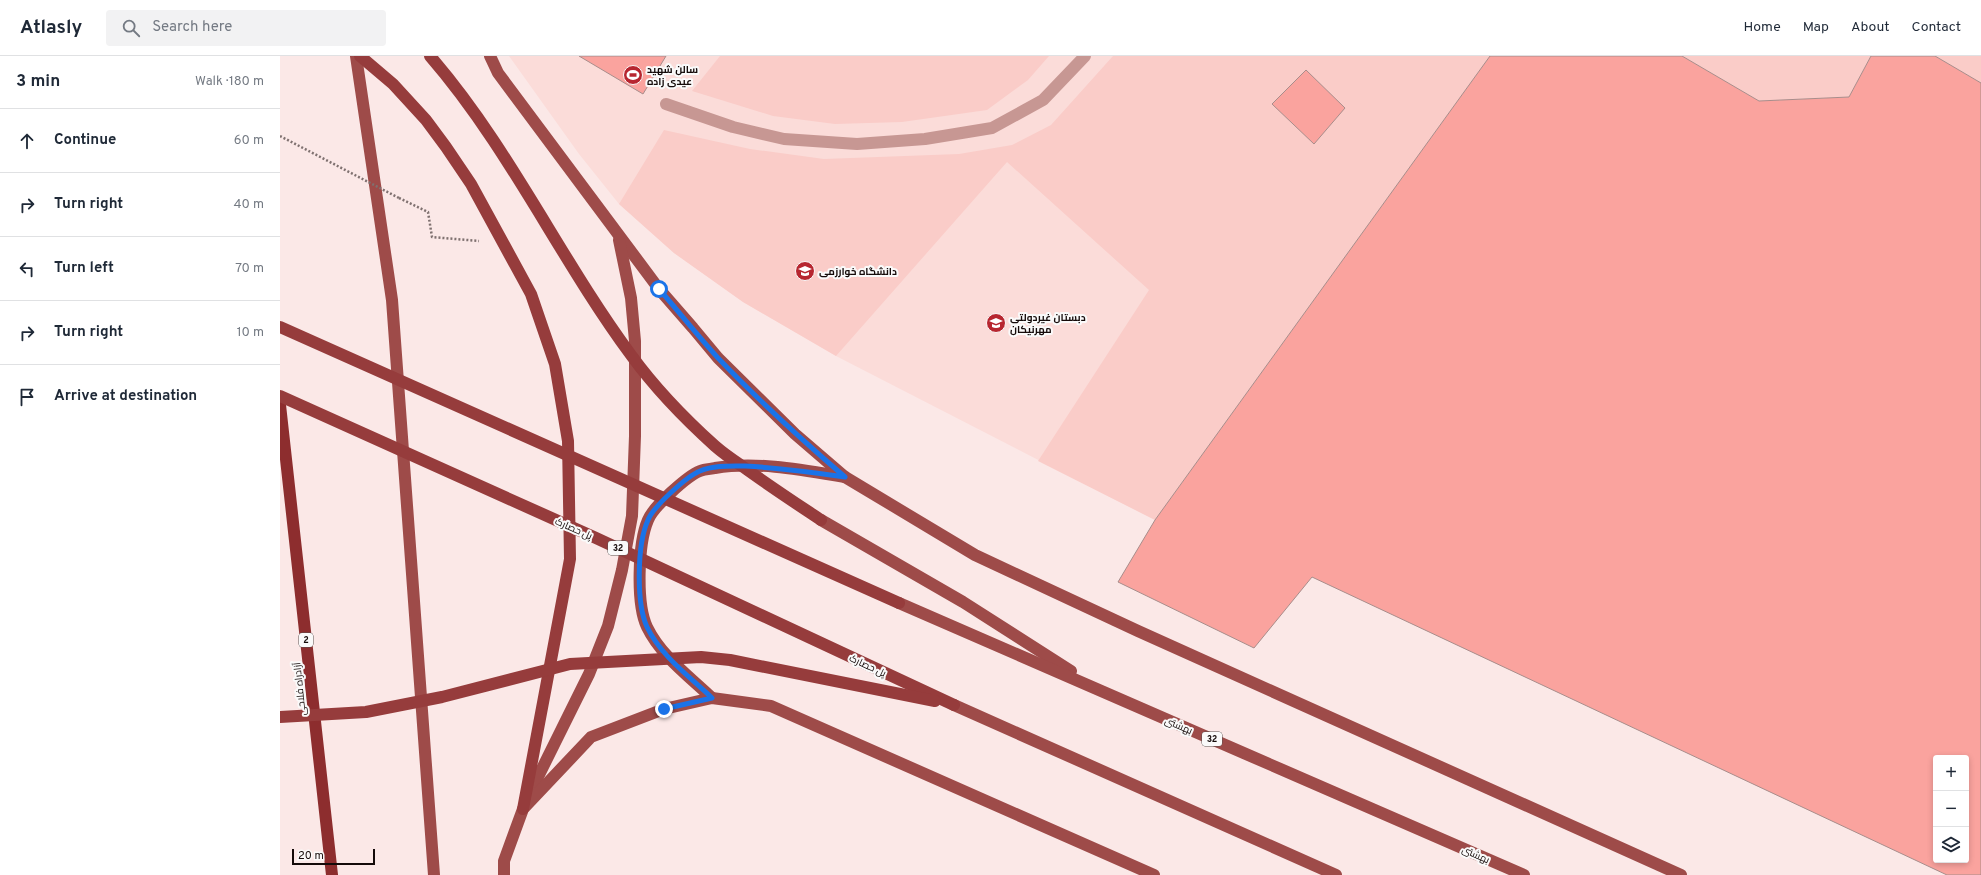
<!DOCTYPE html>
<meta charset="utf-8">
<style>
:root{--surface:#fff;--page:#f2f2f3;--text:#1f2937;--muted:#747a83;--line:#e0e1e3}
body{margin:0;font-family:Overpass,Cairo,sans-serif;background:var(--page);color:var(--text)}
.controls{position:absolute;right:12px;bottom:12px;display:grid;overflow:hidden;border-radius:4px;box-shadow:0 2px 6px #0003}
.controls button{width:36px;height:36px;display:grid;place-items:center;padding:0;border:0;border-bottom:1px solid var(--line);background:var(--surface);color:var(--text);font:20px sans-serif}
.scale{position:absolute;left:12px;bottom:10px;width:83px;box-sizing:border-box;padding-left:4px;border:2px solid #140a09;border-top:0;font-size:11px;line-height:14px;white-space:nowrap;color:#140a09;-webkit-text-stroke:3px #fafafa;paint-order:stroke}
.stop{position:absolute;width:12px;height:12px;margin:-9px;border:3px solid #1a73e8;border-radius:50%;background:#fff}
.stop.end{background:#1a73e8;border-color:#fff;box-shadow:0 1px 4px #0008}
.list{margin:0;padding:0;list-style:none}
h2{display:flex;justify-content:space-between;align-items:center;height:52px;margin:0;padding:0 16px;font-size:17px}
h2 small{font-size:13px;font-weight:400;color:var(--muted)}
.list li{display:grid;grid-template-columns:26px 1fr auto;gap:12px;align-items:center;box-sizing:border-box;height:64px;padding:0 16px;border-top:1px solid var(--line)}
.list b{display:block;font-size:15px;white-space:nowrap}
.list em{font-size:13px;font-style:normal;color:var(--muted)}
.icon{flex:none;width:22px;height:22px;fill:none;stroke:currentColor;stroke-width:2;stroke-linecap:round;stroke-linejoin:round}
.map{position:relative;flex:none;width:1701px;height:819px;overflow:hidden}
header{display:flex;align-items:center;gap:24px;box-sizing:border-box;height:56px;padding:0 20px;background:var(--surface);border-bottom:1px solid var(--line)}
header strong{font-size:19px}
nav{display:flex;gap:22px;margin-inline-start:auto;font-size:14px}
.search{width:280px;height:36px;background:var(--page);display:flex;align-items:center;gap:10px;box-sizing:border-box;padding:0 14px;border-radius:4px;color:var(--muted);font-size:15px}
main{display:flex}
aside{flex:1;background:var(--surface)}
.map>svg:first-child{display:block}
.built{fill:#fbdcd9}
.green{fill:#faccc8}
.building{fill:#faa39e;stroke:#a88d8b;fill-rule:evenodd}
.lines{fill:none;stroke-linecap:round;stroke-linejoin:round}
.path{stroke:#7f7170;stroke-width:2.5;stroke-dasharray:2 2;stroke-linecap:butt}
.service{stroke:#c79793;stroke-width:12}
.primary{stroke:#9e4b49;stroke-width:12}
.trunk{stroke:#963c3c;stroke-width:12}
.motorway{stroke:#8d2d2e;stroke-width:12}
.path-bridge{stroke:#7f7170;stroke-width:2.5;stroke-dasharray:2 2;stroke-linecap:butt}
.trunk-bridge{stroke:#963c3c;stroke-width:12}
.route{stroke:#1a73e8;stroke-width:5}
.labels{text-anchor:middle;stroke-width:4;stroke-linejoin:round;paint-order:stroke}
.shield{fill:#fafafa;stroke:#595251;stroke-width:1}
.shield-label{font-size:9px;font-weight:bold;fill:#140a09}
.poi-label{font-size:10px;font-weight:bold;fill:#140a09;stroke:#fafafa;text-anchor:start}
.street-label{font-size:10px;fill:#140a09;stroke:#fafafa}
</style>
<header>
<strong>Atlasly</strong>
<div class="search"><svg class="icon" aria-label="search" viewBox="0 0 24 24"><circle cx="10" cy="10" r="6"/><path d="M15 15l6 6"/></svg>Search here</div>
<nav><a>Home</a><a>Map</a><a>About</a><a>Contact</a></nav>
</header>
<main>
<aside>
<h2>3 min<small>Walk · 180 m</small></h2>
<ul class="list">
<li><svg class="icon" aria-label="ahead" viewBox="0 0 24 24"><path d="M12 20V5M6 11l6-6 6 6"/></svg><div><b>Continue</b></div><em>60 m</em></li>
<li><svg class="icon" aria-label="right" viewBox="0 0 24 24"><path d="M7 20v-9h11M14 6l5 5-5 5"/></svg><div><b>Turn right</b></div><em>40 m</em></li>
<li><svg class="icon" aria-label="left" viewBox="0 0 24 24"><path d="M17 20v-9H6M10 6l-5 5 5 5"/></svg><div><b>Turn left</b></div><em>70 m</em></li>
<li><svg class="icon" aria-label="right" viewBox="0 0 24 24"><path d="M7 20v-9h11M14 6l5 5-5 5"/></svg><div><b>Turn right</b></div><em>10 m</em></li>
<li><svg class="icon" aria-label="arrive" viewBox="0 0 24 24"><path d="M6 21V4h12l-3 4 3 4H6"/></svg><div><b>Arrive at destination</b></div></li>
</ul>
</aside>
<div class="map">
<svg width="1701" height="819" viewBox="0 0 1701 819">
<rect width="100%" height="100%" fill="#fbe8e7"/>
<polygon class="built" points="229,0 1210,0 875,464 556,300 463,246 394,197 339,148 299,98"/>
<g class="green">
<polygon points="440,0 769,0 748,24 707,54 622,66 555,68 493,60 412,35"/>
<polygon points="833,0 1210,0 875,464 758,405 869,234 727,106 556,300 463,246 394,197 339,148 384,74 470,93 544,103 679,98 732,89 771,69"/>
<polygon points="1402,0 1591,0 1569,41 1479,45"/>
<polygon points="1655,0 1701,0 1701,27"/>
</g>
<g class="building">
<polygon points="299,0 386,0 363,38"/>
<path d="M1210,0H1402L1479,45L1569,41L1591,0H1655L1701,27V819H1667L1032,521L974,592L838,526L875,464ZM1656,702H1686V804H1656Z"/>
<polygon points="1026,14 1065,52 1034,88 992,48"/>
</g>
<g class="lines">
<polyline class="path" points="119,142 148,156 152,181 199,185"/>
<polyline class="service" points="386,48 453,71 504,83 577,88 645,83 712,72 763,44 805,0"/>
<g class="primary">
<polyline points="76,0 112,244 154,819"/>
<polyline points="210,0 218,17 379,233 413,272 438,302 515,378 565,421 695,499 858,575 1401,819"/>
<polyline points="541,464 683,546 791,615"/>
<polyline points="619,547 1244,819"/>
<path d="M432,642C409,620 381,600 367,571C356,548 358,487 368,464C373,451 407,420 420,415C425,413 431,413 435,412C477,405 523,414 565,421"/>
<polyline points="674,649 1056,819"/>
<polyline points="248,741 309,618 328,570 342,514 352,460 355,380 355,285 351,242 339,184"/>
<polyline points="224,819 224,805 243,753 311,681 384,653 432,642 491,650 874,819"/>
</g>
<polyline class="trunk" points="80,0 113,28 146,64 166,91 191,128 251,238 275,308 288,385 290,503 243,753"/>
<polyline class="motorway" points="0,349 52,819"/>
<polyline class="path-bridge" points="0,80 119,142"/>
<g class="trunk-bridge">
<path d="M150,0C229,91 280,203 351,299C375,332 405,363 435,390C443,397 453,404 462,410C488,429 514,446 541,464"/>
<polyline points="0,271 619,547"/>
<polyline points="0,340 316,482 674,649"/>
<polyline points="0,661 86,656 162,641 290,608 421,601 450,604 655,645"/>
</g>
</g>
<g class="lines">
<path class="route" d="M379,233C399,256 418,280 438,302C478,344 521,383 565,421C531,416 499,412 465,410C451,410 434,409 420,415C407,420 373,451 368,464C357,488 356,547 367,571C381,600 409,620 432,642L384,653"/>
</g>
<defs>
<g id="stadium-disc" transform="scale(1)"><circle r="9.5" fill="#b72630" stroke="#fafafa"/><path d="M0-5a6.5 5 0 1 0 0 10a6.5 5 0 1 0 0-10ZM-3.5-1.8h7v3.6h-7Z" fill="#fff"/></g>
<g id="university-disc" transform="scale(1)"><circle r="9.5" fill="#b72630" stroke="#fafafa"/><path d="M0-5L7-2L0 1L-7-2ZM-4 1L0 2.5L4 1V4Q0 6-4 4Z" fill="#fff"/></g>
<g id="school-disc" transform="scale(1)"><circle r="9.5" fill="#b72630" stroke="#fafafa"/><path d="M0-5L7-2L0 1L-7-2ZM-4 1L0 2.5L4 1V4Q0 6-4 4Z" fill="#fff"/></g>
</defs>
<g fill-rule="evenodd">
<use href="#stadium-disc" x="353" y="19"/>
<use href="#university-disc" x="525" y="215"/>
<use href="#school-disc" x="716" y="267"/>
</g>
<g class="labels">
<g class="shield">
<rect x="328" y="485" width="20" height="14" rx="3"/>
<rect x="19" y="577" width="14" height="14" rx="3"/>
<rect x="922" y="676" width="20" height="14" rx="3"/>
</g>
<g class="shield-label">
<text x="338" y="495">32</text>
<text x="26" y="587">2</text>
<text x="932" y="686">32</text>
</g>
<g class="poi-label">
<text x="367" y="17">سالن شهید<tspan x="367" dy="12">عیدی زاده</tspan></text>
<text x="539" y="219">دانشگاه خوارزمی</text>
<text x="730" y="265">دبستان غیردولتی<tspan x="730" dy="12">مهرنیکان</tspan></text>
</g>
<g class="street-label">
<text transform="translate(294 472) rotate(24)" y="4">پل حصارک</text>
<text transform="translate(588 609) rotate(25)" y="4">پل حصارک</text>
<text transform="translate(19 633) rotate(-96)" y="4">آزادراه فلاحی</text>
<text transform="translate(899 669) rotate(23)" y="4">بهشتى</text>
<text transform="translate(1196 798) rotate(24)" y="4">بهشتى</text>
</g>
</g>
</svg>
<div class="controls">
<button>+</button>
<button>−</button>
<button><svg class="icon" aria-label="layers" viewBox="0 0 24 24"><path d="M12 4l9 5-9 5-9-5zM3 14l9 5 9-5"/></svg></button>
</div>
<div class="scale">20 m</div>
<div class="stop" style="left:379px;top:233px"></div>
<div class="stop end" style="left:384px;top:653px"></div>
</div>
</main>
